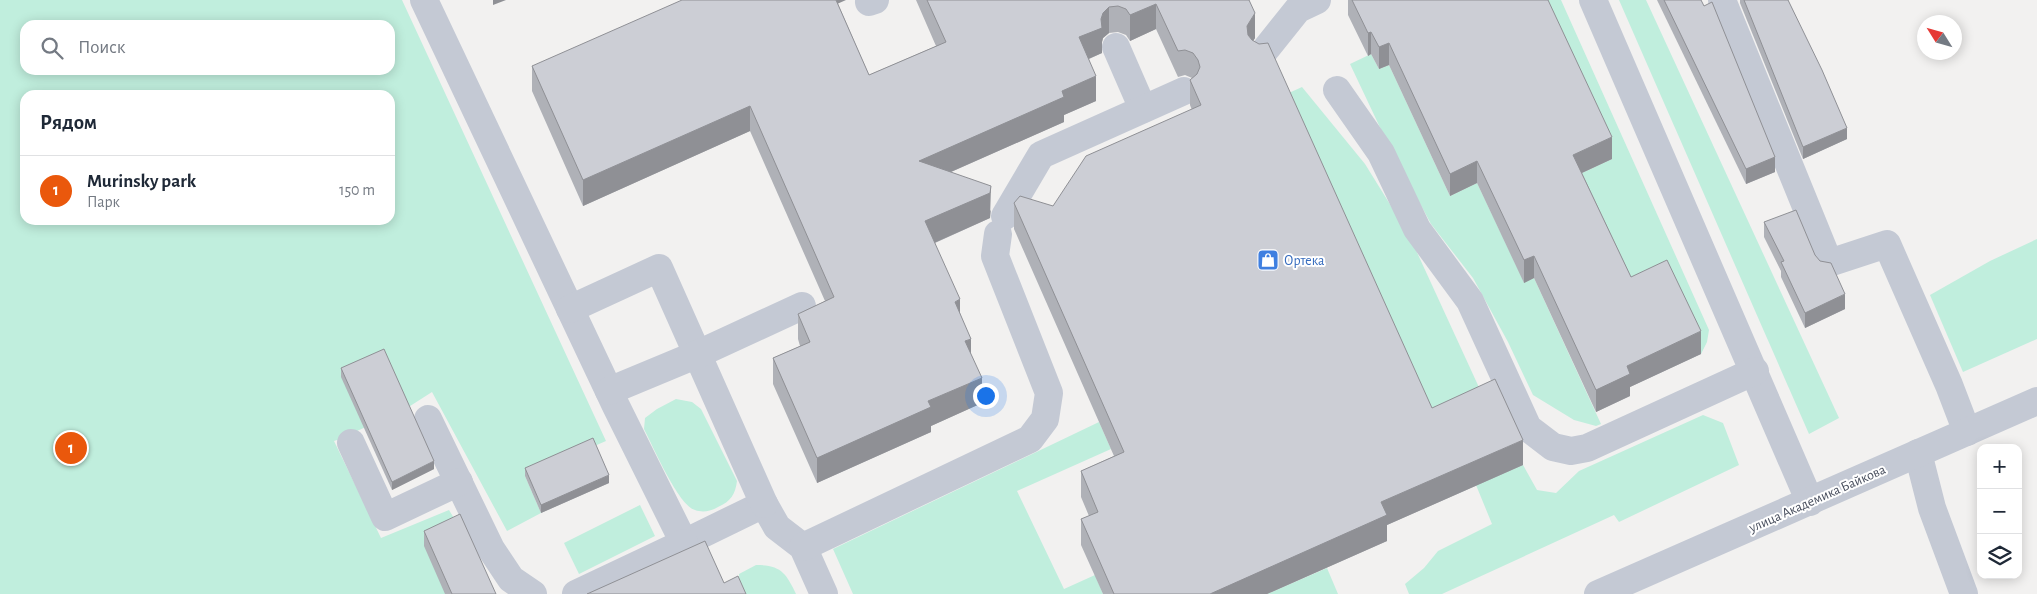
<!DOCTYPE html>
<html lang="ru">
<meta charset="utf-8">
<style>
:root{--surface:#fff;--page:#f6f6f7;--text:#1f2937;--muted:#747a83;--line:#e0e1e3;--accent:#ea580c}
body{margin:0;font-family:"Alegreya Sans",sans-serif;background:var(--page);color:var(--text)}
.controls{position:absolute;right:15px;bottom:15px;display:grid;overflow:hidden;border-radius:10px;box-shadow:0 2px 12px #0003}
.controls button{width:45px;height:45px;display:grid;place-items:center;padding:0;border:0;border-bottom:1px solid var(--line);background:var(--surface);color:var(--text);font:25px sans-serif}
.compass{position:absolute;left:1917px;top:15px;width:45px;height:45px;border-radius:50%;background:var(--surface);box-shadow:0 2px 12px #0003;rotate:307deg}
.you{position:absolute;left:985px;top:395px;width:18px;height:18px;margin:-12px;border:4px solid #fff;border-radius:50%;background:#1a73e8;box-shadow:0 0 0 8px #1a73e833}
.badge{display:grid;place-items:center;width:32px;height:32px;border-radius:50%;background:var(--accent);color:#fff;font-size:16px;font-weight:700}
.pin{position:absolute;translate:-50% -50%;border:2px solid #fff;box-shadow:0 1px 5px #0006}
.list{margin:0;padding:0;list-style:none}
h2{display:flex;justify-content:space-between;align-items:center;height:65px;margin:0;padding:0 20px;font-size:21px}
h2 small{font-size:16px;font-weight:400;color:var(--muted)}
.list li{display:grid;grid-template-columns:32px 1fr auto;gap:15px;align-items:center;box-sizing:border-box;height:70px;padding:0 20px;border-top:1px solid var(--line)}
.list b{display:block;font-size:19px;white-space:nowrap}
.list p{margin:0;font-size:16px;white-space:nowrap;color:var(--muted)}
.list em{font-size:16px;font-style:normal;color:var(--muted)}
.icon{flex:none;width:28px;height:28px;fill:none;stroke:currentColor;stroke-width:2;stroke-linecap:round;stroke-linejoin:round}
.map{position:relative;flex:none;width:2037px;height:594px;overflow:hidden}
.search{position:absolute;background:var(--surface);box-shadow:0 2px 12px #0003;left:20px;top:20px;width:375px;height:55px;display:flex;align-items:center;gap:12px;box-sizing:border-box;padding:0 18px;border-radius:15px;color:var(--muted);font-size:19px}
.panel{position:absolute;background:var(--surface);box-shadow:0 2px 12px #0003;left:20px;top:90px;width:375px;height:135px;border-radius:15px}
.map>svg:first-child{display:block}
.green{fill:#c0eedd;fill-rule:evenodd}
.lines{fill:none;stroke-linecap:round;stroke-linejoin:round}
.minor{stroke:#c4c9d4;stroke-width:28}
.wall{fill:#afb1b7}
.shaded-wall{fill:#8f9095}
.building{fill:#ccced5;stroke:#8f9095}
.labels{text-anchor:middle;stroke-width:4;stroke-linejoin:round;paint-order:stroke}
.shop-label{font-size:14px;fill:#366cbe;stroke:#fff;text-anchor:start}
.street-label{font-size:14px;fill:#484e5d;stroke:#fff}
</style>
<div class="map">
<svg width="2037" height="594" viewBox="0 0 2037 594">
<rect width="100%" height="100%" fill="#f2f1f0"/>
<g class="green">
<path d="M0,0H402L606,441L525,476L541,513L507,531L432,392L407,408L357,431L342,443L337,440L334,441L381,538L449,510L460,528L445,594H0ZM25,25H390V70H25ZM25,95H390V220H25Z"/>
<polygon points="1538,0 1561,0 1709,330 1707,342 1701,354 1667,282 1631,299 1573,177 1612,159"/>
<polygon points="1619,0 1646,0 1839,418 1809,434"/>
<polygon points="1371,54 1379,69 1389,65 1450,196 1477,183 1524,282 1534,278 1601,424 1596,426 1574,420 1533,395 1508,342 1473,278 1431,224 1385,138 1350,64"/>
<polygon points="1302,87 1365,164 1409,235 1488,407 1432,434 1280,97"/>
<polygon points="2037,239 2037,339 1963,372 1930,295 1990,261"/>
<path d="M676,399L692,402L701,409L737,481C735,495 731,501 718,507C711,511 703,513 695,510C678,505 653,446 644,429L645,418L657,409Z"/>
<polygon points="1703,415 1723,423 1739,465 1619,522 1614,515 1442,594 1409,594 1405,584 1424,568 1438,551 1492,524 1476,485 1523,465 1537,490 1556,493 1579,471"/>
<polygon points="1099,422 1111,449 1017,491 1064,589 1095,575 1103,594 853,594 833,549"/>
<polygon points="640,505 655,536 579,574 564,543"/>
<path d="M756,565C781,565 786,573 796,594H740L739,574Z"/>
<polygon points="1327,568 1338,594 1267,594"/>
</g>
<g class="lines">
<g class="minor">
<polyline points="424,0 616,406 684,543 764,504 777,527 803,547 824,594"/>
<polyline points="1593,0 1810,502"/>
<polyline points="1722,0 1829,263 1887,244 1949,385 1967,432"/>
<polyline points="869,2 875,0"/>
<polyline points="1116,47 1143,109"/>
<polyline points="1262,54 1298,9 1317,0"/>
<polyline points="1337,90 1381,153 1417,229 1470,301 1528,428 1553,447 1571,451 1587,448 1755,371"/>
<polyline points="1005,216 1041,155 1184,91"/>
<polyline points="570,309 659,268 764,504"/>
<polyline points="609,391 698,354 802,306"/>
<polyline points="428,419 491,549 511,579 533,594"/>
<polyline points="351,443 385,517 459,482"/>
<polyline points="1918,453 1932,508 1964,594"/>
<polyline points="803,547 1030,439 1045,419 1049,393 995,256 998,234"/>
<polyline points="576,594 684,543"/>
<polyline points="1598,594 2037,401"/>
</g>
</g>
<g class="wall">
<polygon points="916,0 1249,0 1255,38 1253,41 1432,408 1523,465 1387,525 1387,541 1267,594 1103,594 1081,545 1081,519 1089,516 1081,497 1081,471 1114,456 1014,229 1014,203 1053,206 1192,110 1190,105 1190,80 1192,78 1185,75 1178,77 1156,29 1130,41 1126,35 1118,32 1109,33 1103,38 1102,42 1102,53 1089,59 1096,101 1064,115 1064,122 951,172 991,211 990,218 935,243 960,313 971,355 982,403 931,426 931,432 817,483 773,384 773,358 800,346 798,339 798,314 825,301 750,131 583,206 532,91 532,66 838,4 869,75 936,46"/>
<polygon points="1348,0 1548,0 1612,159 1582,173 1631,277 1701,354 1630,387 1630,396 1596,412 1534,278 1524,283 1477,183 1450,196 1389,65 1379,69 1371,54 1368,56 1348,15"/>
<polygon points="1657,0 1701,0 1775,172 1746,184"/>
<polygon points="1740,0 1788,0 1847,139 1803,159 1740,3"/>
<polygon points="1764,222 1815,255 1845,309 1805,328 1781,277 1781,271 1764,237"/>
<polygon points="341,368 434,469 392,490 341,377"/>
<polygon points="525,468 609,483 541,513 525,476"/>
<polygon points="424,531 496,594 445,594 424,546"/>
</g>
<g class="shaded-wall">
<polygon points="493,0 506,0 493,5"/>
<polygon points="828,0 846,0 828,8"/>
<polygon points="1156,4 1156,29 1130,41 1130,15"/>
<polygon points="1109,7 1109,33 1103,38 1102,42 1102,53 1079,63 1079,37 1101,19 1103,13"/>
<polygon points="1255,13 1255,38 1247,51 1247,26"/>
<polygon points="1371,32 1371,54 1368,56 1368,33"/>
<polygon points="1389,43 1389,65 1379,69 1379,47"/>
<polygon points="1096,76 1096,101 1064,115 1064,122 919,186 919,161 1062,91"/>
<polygon points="750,106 750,131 583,206 583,180"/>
<polygon points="1847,128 1847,139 1803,159 1803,147"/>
<polygon points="1612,137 1612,159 1573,177 1573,155"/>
<polygon points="1775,157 1775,172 1746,184 1746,169"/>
<polygon points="1477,161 1477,183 1450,196 1450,174"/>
<polygon points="991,186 990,218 925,247 925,221"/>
<polygon points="1534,256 1534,278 1524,283 1524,260"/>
<polygon points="1845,294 1845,309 1805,328 1805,313"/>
<polygon points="960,299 960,325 955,302"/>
<polygon points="1701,331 1701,354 1630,387 1630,396 1596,412 1596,390 1627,366"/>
<polygon points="971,339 971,364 965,341"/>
<polygon points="982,378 982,403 931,426 931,432 817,483 817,458 928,401"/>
<polygon points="1523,440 1523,465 1387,525 1387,541 1267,594 1210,594 1381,502"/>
<polygon points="434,461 434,469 392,490 392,482"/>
<polygon points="609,475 609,483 541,513 541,505"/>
</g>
<g class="building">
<polygon points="682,0 836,0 869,75 946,42 927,0 1249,0 1255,13 1247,26 1248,35 1252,40 1259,44 1268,43 1432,408 1495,379 1523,440 1381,502 1387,515 1210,594 1114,594 1081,519 1098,512 1081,471 1124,452 1014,203 1020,196 1053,206 1086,156 1201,105 1190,80 1197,74 1200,67 1198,60 1193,53 1185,50 1178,51 1156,4 1130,15 1126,9 1118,6 1109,7 1103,13 1101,19 1102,28 1079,37 1096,76 1062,91 1064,97 919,161 991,186 990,193 925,221 960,299 955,302 971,339 965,341 982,378 928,401 931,407 817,458 773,358 810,342 798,314 834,297 750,106 583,180 532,66"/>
<polygon points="1352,0 1548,0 1612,137 1573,155 1631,277 1667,260 1701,331 1627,366 1630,374 1596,390 1534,256 1524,260 1477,161 1450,174 1389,43 1379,47 1371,32 1368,33"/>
<polygon points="1664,0 1701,0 1704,6 1712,2 1775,157 1746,169"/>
<polygon points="1744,0 1788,0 1822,70 1847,128 1803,147"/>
<polygon points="1796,210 1815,255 1820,261 1831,263 1845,294 1805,313 1781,262 1784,261 1764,222"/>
<polygon points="384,349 434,461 392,482 341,368"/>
<polygon points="593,438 609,475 541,505 525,468"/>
<polygon points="460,514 496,594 452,594 424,531"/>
<polygon points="705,541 724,583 738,576 746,594 587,594"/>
</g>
<defs>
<g id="shop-square" transform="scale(1.125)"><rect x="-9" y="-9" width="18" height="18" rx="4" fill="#3f7fe0" stroke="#fff"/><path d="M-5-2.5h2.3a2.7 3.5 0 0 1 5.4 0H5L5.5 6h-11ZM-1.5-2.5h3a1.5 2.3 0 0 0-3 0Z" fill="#fff"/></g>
</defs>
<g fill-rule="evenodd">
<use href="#shop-square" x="1268" y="260"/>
</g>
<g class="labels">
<g class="shop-label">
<text x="1284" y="265">Ортека</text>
</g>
<g class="street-label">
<text transform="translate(1817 498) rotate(-24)" y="5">улица Академика Байкова</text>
</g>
</g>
</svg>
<div class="controls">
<button>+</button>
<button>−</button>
<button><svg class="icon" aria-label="layers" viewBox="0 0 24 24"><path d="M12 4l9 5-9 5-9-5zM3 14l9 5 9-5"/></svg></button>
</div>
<svg class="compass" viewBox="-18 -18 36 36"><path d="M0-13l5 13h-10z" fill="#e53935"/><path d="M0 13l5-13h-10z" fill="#747a83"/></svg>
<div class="you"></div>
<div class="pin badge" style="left:71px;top:448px">1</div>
<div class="search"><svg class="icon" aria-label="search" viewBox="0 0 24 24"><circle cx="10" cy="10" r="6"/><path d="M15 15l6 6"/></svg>Поиск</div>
<section class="panel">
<h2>Рядом<small></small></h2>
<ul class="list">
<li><span class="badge">1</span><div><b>Murinsky park</b><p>Парк</p></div><em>150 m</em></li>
</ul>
</section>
</div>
